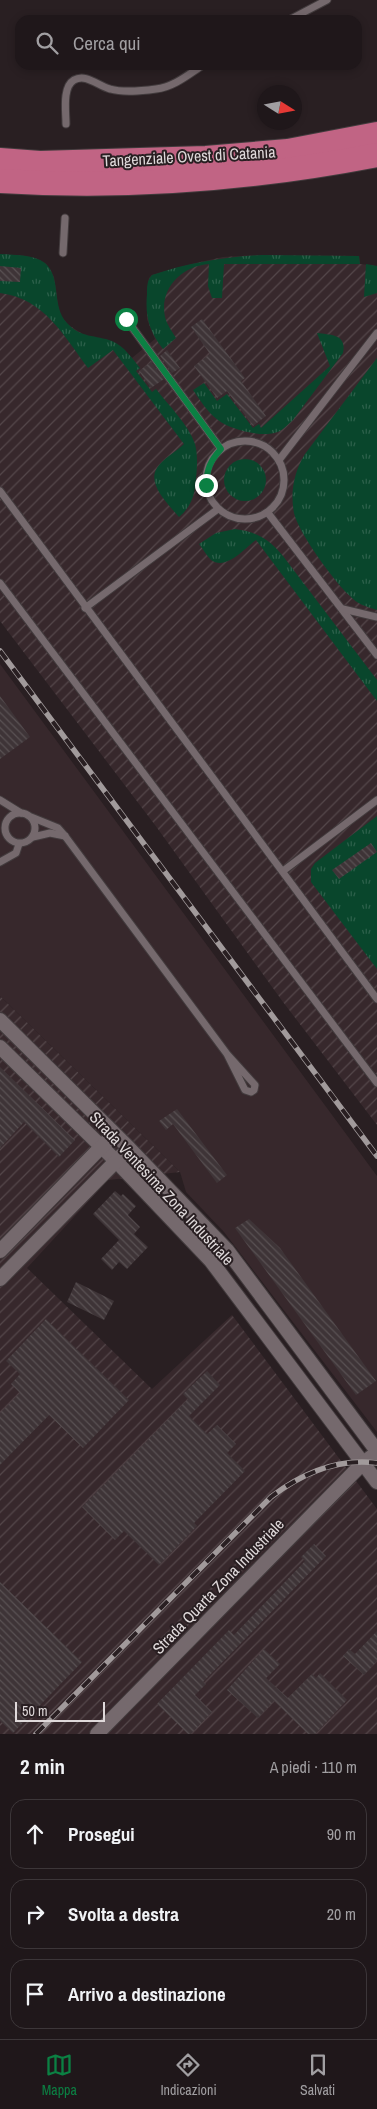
<!DOCTYPE html>
<html lang="it">
<meta charset="utf-8">
<style>
:root{--surface:#1f171a;--page:#2c2427;--text:#f1f3f6;--muted:#a19fa2;--line:#3c3639;--accent:#0b8043}
body{margin:0;font-family:"Archivo Narrow",sans-serif;background:var(--page);color:var(--text)}
.compass{position:absolute;left:257px;top:85px;width:45px;height:45px;border-radius:50%;background:var(--surface);box-shadow:0 2px 8px #0003;rotate:101deg}
.scale{position:absolute;left:15px;bottom:12px;width:90px;box-sizing:border-box;padding-left:5px;border:2px solid #dfd9da;border-top:0;font-size:14px;line-height:18px;white-space:nowrap;color:#dfd9da;-webkit-text-stroke:4px #291f22;paint-order:stroke}
.stop{position:absolute;width:15px;height:15px;margin:-11px;border:4px solid #0b8043;border-radius:50%;background:#fff}
.stop.end{background:#0b8043;border-color:#fff;box-shadow:0 1px 5px #0008}
.list{margin:0;padding:0;list-style:none}
h2{display:flex;justify-content:space-between;align-items:center;height:65px;margin:0;padding:0 20px;font-size:21px}
h2 small{font-size:16px;font-weight:400;color:var(--muted)}
.list li{display:grid;grid-template-columns:32px 1fr auto;gap:15px;align-items:center;box-sizing:border-box;height:70px;margin:0 10px 10px;padding:0 10px;border:1px solid var(--line);border-radius:15px}
.list b{display:block;font-size:19px;white-space:nowrap}
.list em{font-size:16px;font-style:normal;color:var(--muted)}
.icon{flex:none;width:28px;height:28px;fill:none;stroke:currentColor;stroke-width:2;stroke-linecap:round;stroke-linejoin:round}
.map{position:relative;flex:none;width:377px;height:1734px;overflow:hidden}
.search{position:absolute;background:var(--surface);box-shadow:0 2px 8px #0003;left:15px;right:15px;top:15px;height:55px;display:flex;align-items:center;gap:12px;box-sizing:border-box;padding:0 18px;border-radius:15px;color:var(--muted);font-size:19px}
.sheet{height:305px;background:var(--surface)}
nav{display:flex;justify-content:space-around;align-items:center;box-sizing:border-box;height:70px;border-top:1px solid var(--line);background:var(--surface);font-size:14px;color:var(--muted)}
nav a{display:grid;justify-items:center;gap:2px}
nav .on{color:var(--accent)}
.map>svg:first-child{display:block}
.built{fill:#37282c}
.industrial{fill:url(#industrial-furrows)}
.grass{fill:url(#grass-tufts)}
.building{fill:url(#building-back-hatch)}
.lines{fill:none;stroke-linecap:round;stroke-linejoin:round}
.service-casing{stroke:#423b3d;stroke-width:9}
.minor-casing{stroke:#423b3d;stroke-width:16}
.motorway-casing{stroke:#423b3d;stroke-width:26}
.service{stroke:#75696d;stroke-width:7}
.minor{stroke:#75696d;stroke-width:14}
.motorway{stroke:#c16484;stroke-width:24}
.rail-casing{stroke:#a19a9b;stroke-width:5.5}
.rail{stroke:#291f22;stroke-width:4;stroke-dasharray:11;stroke-linecap:butt}
.route{stroke:#0b8043;stroke-width:6}
.labels{text-anchor:middle;stroke-width:4;stroke-linejoin:round;paint-order:stroke}
.street-label{font-size:16px;fill:#dfd9da;stroke:#291f22}
</style>
<div class="map">
<svg width="377" height="1734" viewBox="0 0 377 1734">
<defs>
<pattern id="industrial-furrows" width="10" height="10" patternUnits="userSpaceOnUse" patternTransform="scale(1.25)"><rect width="10" height="10" fill="#37282c"/><path d="M-1 1l2-2M0 10L10 0M9 11l2-2" fill="none" stroke="#54474a"/></pattern>
<pattern id="grass-tufts" width="24" height="20" patternUnits="userSpaceOnUse" patternTransform="scale(1.25)"><rect width="24" height="20" fill="#09462c"/><path d="M3 7l-1-3M5 7V3M7 7l1-3M15 17l-1-3M17 17v-4M19 17l1-3" fill="none" stroke="#2c604a"/></pattern>
<pattern id="building-back-hatch" width="6" height="6" patternUnits="userSpaceOnUse" patternTransform="scale(1.25)"><rect width="6" height="6" fill="#3e3437"/><path d="M-1 5l2 2M0 0l6 6M5-1l2 2" fill="none" stroke="#595153"/></pattern>
</defs>
<rect width="100%" height="100%" fill="#291f22"/>
<polygon class="built" points="0,664 377,1176 377,1432 224,1232 186,1192 180,1172 0,996"/>
<g class="industrial">
<polygon points="0,254 25,256 39,260 46,264 54,277 59,313 67,324 84,335 113,342 132,358 155,339 147,319 147,291 149,278 152,275 196,263 223,257 262,255 359,256 360,264 377,266 377,1125 283,1002 155,825 0,621"/>
<polygon points="0,996 180,1172 108,1180 27,1268 152,1389 232,1315 377,1509 377,1734 0,1734"/>
</g>
<g class="grass">
<path d="M0,254C14,255 33,254 45,263C62,278 51,306 67,323C80,338 96,335 112,341C124,346 132,358 140,368L136,371L152,392L156,389C169,406 188,424 195,444C198,455 197,468 196,479C195,495 191,507 179,517C168,504 143,481 160,464C167,456 177,451 184,444L113,350L88,368C63,335 45,299 0,293Z"/>
<path d="M262,255L359,256L360,264H224L222,298H212L208,286L209,264C182,266 159,288 165,317C167,325 172,331 176,338L163,349C149,331 145,316 147,294C147,287 147,280 152,275C188,263 223,257 262,255Z"/>
<polygon points="366,264 377,266 377,293 364,297"/>
<path d="M317,333C331,335 347,334 343,353L293,420C287,425 282,432 274,433C260,437 229,429 218,420C208,413 200,400 193,390L204,383L217,401L227,394L253,428L259,424L261,428L330,366Z"/>
<path d="M377,358V610C367,607 357,604 350,596C335,583 298,532 294,513C290,492 294,472 305,454Z"/>
<circle cx="245" cy="480" r="21"/>
<path d="M235,529C257,532 269,539 283,556L377,680V701L256,540C245,548 226,571 211,560C207,556 203,549 199,544L216,533Z"/>
<polygon points="377,816 377,969 311,882 311,869 315,863"/>
</g>
<g class="building">
<polygon points="0,266 21,268 20,282 0,281"/>
<polygon points="202,319 245,378 241,381 266,416 253,426 227,391 217,398 194,366 210,354 191,327"/>
<polygon points="167,350 180,368 172,373 160,356"/>
<polygon points="151,362 164,379 151,388 139,371"/>
<polygon points="0,696 30,737 0,759"/>
<polygon points="371,843 377,852 339,879 332,870"/>
<polygon points="0,1067 75,1140 59,1157 24,1122 0,1148"/>
<polygon points="177,1109 227,1175 217,1183 173,1124 166,1130 159,1121"/>
<polygon points="115,1191 121,1196 123,1194 136,1206 128,1215 140,1227 134,1234 148,1247 127,1269 119,1262 112,1270 101,1259 119,1240 93,1214"/>
<polygon points="249,1219 280,1248 376,1381 356,1395 235,1228"/>
<polygon points="76,1282 114,1301 104,1320 67,1302"/>
<polygon points="46,1319 129,1400 83,1448 49,1415 0,1465 0,1413 20,1393 11,1384 20,1374 6,1361"/>
<polygon points="207,1371 220,1385 189,1416 207,1434 217,1425 236,1444 227,1453 245,1471 194,1523 197,1526 159,1565 124,1531 115,1540 82,1507 188,1399 183,1394"/>
<polygon points="314,1544 326,1556 203,1682 206,1684 195,1695 212,1712 191,1734 188,1734 157,1704 229,1630 234,1635 305,1561 301,1557"/>
<polygon points="0,1582 82,1662 13,1733 0,1721"/>
<polygon points="377,1631 377,1661 364,1675 343,1656 349,1649 355,1654"/>
<polygon points="264,1649 280,1664 266,1678 288,1698 312,1674 316,1678 320,1673 347,1700 315,1734 308,1734 274,1701 258,1718 227,1690"/>
</g>
<g class="lines">
<g class="service-casing">
<g id="service">
<polyline points="289,20 327,0"/>
<path d="M66,124C66,112 62,87 74,80C86,73 98,86 110,89C124,93 141,91 156,89C174,87 189,74 203,65"/>
<polyline points="63,253 65,218"/>
<polyline points="126,319 221,449"/>
<circle cx="245" cy="480" r="39"/>
<polyline points="279,460 377,333"/>
<polyline points="0,491 377,999"/>
<polyline points="268,513 377,655"/>
<polyline points="0,583 377,1083"/>
<polyline points="85,608 218,509"/>
<polyline points="343,609 377,617"/>
<polyline points="0,800 21,813"/>
<circle cx="20" cy="828" r="15"/>
<polyline points="31,817 58,828 65,836 227,1054 255,1085 254,1090 251,1092 245,1090 227,1054"/>
<polyline points="33,837 50,833 65,836"/>
<polyline points="0,862 16,853 19,844"/>
<polyline points="283,871 377,800"/>
</g>
</g>
<g class="minor-casing">
<g id="minor">
<polyline points="0,1020 129,1148 227,1250 377,1451"/>
<polyline points="0,1047 116,1161 211,1261 377,1482"/>
<polyline points="0,1251 107,1141"/>
<polyline points="0,1279 122,1155"/>
<polyline points="97,1734 363,1463 371,1457"/>
</g>
</g>
<g class="motorway-casing">
<g id="motorway">
<polyline points="0,160 40,163 206,158 288,151 377,134"/>
<path d="M0,181C126,189 253,179 377,155"/>
</g>
</g>
<use href="#service" class="service"/>
<use href="#minor" class="minor"/>
<use href="#motorway" class="motorway"/>
<g class="rail-casing">
<g id="rail">
<polyline points="0,651 377,1156"/>
<path d="M36,1734L271,1497C301,1474 338,1458 377,1463"/>
</g>
</g>
<use href="#rail" class="rail"/>
</g>
<g class="lines">
<path class="route" d="M126,319L221,449C210,461 207,469 206,485"/>
</g>
<g class="labels">
<g class="street-label">
<text transform="translate(189 156) rotate(-3)" y="6">Tangenziale Ovest di Catania</text>
<text transform="translate(162 1188) rotate(47)" y="6">Strada Ventesima Zona Industriale</text>
<text transform="translate(218 1586) rotate(-46)" y="6">Strada Quarta Zona Industriale</text>
</g>
</g>
</svg>
<svg class="compass" viewBox="-18 -18 36 36"><path d="M0-13l5 13h-10z" fill="#e53935"/><path d="M0 13l5-13h-10z" fill="#a19fa2"/></svg>
<div class="scale">50 m</div>
<div class="stop" style="left:126px;top:319px"></div>
<div class="stop end" style="left:206px;top:485px"></div>
<div class="search"><svg class="icon" aria-label="search" viewBox="0 0 24 24"><circle cx="10" cy="10" r="6"/><path d="M15 15l6 6"/></svg>Cerca qui</div>
</div>
<section class="sheet">
<h2>2 min<small>A piedi · 110 m</small></h2>
<ul class="list">
<li><svg class="icon" aria-label="ahead" viewBox="0 0 24 24"><path d="M12 20V5M6 11l6-6 6 6"/></svg><div><b>Prosegui</b></div><em>90 m</em></li>
<li><svg class="icon" aria-label="right" viewBox="0 0 24 24"><path d="M7 20v-9h11M14 6l5 5-5 5"/></svg><div><b>Svolta a destra</b></div><em>20 m</em></li>
<li><svg class="icon" aria-label="arrive" viewBox="0 0 24 24"><path d="M6 21V4h12l-3 4 3 4H6"/></svg><div><b>Arrivo a destinazione</b></div></li>
</ul>
</section>
<nav>
<a class="on"><svg class="icon" aria-label="map" viewBox="0 0 24 24"><path d="M3 6l6-2 6 2 6-2v14l-6 2-6-2-6 2zM9 4v14M15 6v14"/></svg>Mappa</a>
<a><svg class="icon" aria-label="directions" viewBox="0 0 24 24"><path d="M12 3l9 9-9 9-9-9zM9 14v-3h6M13 9l2 2-2 2"/></svg>Indicazioni</a>
<a><svg class="icon" aria-label="saved" viewBox="0 0 24 24"><path d="M7 4h10v16l-5-4-5 4z"/></svg>Salvati</a>
</nav>
